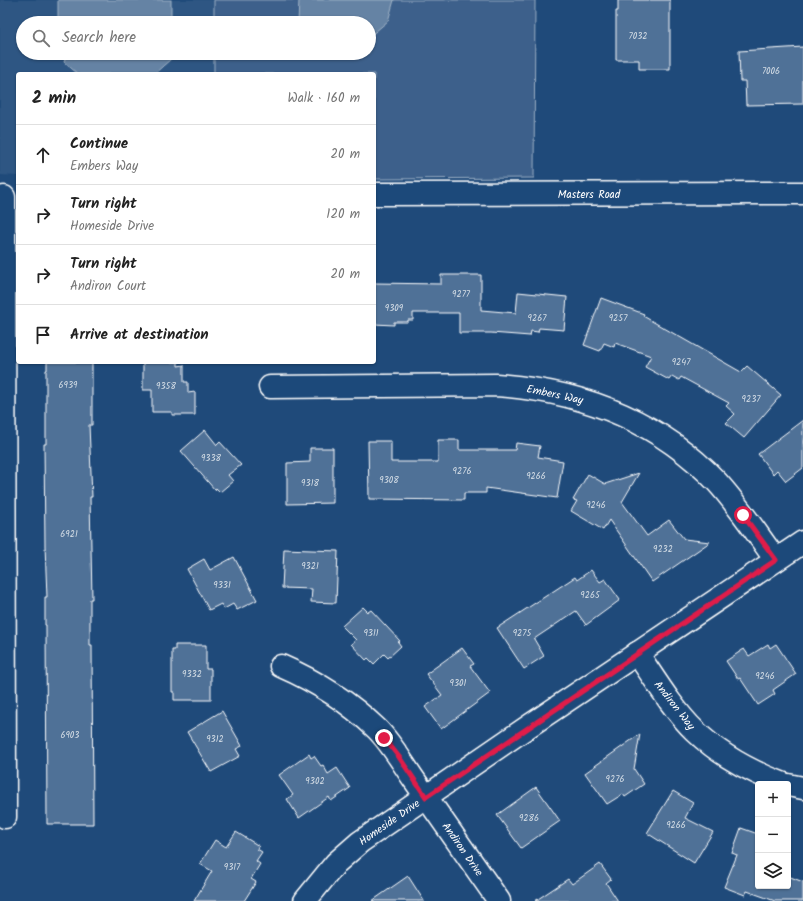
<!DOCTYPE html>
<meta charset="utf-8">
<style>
:root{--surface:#fff;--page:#f6f6f6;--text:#222;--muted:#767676;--line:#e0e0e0}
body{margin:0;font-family:Kalam,sans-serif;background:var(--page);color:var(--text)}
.controls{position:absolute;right:12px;bottom:12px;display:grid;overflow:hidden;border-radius:4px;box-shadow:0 1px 3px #0004}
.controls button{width:36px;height:36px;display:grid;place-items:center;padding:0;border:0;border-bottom:1px solid var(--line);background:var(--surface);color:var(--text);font:20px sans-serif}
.stop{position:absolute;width:12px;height:12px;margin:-9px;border:3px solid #e11d48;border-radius:50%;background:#fff}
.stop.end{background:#e11d48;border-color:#fff;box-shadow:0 1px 4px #0008}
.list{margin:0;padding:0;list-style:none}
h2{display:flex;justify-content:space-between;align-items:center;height:52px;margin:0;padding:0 16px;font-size:17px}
h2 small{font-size:13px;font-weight:400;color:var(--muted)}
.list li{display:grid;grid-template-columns:26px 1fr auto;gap:12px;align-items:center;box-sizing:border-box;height:60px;padding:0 16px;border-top:1px solid var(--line)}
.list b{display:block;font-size:15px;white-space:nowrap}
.list p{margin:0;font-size:13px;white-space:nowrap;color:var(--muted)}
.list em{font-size:13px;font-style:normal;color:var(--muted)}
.icon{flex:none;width:22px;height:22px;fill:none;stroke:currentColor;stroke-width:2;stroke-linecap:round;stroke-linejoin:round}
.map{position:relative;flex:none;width:803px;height:901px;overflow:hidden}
.search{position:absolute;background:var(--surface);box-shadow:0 1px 3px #0004;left:16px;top:16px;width:360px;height:44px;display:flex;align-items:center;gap:10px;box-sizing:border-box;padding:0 14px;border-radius:22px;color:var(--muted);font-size:15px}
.panel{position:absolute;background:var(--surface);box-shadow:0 1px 3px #0004;left:16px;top:72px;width:360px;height:292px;border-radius:4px}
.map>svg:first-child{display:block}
.built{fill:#2e5683}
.green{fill:#3c618b;stroke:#9eb0c5}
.water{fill:#6583a4;stroke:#a3b5c8}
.building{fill:#507197;stroke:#fff}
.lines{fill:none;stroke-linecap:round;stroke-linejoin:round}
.minor-casing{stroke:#fff;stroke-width:25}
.minor{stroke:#1f4a7a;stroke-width:22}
.route{stroke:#e11d48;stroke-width:5}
.labels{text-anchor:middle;stroke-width:4;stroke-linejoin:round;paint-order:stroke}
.number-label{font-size:9px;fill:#d3dce5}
.street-label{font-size:11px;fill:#fff;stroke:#1f4a7a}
</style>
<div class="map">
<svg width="803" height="901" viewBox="0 0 803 901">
<rect width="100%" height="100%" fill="#1f4a7a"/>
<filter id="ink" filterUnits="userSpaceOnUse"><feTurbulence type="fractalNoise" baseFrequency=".025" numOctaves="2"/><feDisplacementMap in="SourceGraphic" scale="8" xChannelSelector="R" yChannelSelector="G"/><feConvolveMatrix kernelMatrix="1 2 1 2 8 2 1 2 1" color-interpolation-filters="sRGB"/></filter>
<g filter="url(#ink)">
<polygon class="built" points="0,0 214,0 214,23 23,23 23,53 214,53 214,74 18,74 18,176 0,175"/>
<polygon class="green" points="214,0 535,0 534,178 374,179 374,74 214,74 214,53 369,53 369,23 214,23"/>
<g class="water">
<rect x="58" y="0" width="113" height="23"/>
<polygon points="299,0 394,0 388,21 369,37 369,23 298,23"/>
<polygon points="67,53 171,53 171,59 154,74 78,74 64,62"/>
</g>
<g class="building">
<polygon points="618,0 670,0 670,69 639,69 639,60 616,60 616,11 618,11"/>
<polygon points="803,47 803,104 746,105 745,81 740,81 739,51"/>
<polygon points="441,275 481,275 481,310 516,313 518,292 567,297 564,330 539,328 538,332 531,331 530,336 491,333 459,333 459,313 413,313 413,320 408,320 408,322 394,322 394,325 374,324 374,283 441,284"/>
<polygon points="601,298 644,314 643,316 741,372 747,366 781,395 744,438 726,423 735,414 726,406 729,403 681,377 679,380 672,376 669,380 645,367 651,356 615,343 614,347 604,343 600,351 584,345"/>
<polygon points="47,362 92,362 92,425 89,425 92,497 90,497 92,599 90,599 90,645 92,645 93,824 47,824 46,625 45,625 45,597 47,597 45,546 44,444 46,444 46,370 47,370"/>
<polygon points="143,362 178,362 178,366 184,365 184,382 188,382 188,393 195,392 195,415 172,415 172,412 152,412 152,390 143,390"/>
<polygon points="803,420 803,468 786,481 777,470 773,474 758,454"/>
<polygon points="205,430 217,445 220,442 241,465 228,475 233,481 220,492 216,488 215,490 181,451"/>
<polygon points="438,440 459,440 459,450 515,450 516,443 540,446 538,457 563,461 557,498 486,488 486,493 464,493 464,500 369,499 368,441 391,441 391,462 438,462"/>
<polygon points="310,448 333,448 333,503 287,504 287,463 310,462"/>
<polygon points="639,473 622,502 647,536 669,520 684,539 710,542 652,582 609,520 603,530 571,511 577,501 573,500 588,474 605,484"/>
<polygon points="284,549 338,551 336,603 311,602 312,589 282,588"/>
<polygon points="234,557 257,600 237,610 233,604 224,609 221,604 209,610 187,569 204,559 210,570"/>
<polygon points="591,570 600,582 605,579 620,600 586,625 576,611 534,639 544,656 524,669 497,628 575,577 577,580"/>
<polygon points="363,607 368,612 371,610 400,641 398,642 401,646 388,658 384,654 374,664 368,658 366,660 351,644 356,640 342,626"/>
<polygon points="768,644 770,648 776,644 796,674 773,690 775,694 758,705 740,678 738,679 726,661 744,649 749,656"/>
<polygon points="175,645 206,645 206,669 211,669 211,700 174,700 174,692 172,692 172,650 175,650"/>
<polygon points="462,648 474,664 470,666 490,693 441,729 425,707 442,695 426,674"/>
<polygon points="222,711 242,746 236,749 240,756 211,772 187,732"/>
<polygon points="640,734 634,769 644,784 625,797 623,794 607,804 585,773"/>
<polygon points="309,754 311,758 314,756 321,766 323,765 328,774 337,768 350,788 331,801 329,797 299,818 287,799 293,795 279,775"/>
<polygon points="536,787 560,821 521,848 497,815"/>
<polygon points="673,791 693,803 685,818 713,832 694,863 647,833"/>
<polygon points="741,828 758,834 758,886 788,886 788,876 803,882 803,901 775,901 747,891 745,895 724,887 737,855 732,853"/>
<polygon points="236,832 259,846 257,849 262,852 256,861 260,864 251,879 256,882 244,901 194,901 212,871 200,864 215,840 226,847"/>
<polygon points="600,864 611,879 606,883 618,901 535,901 568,879 572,884"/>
<polygon points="408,876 424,901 372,901"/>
</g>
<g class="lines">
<g class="minor-casing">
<g id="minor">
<polyline points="374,194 803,193"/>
<polyline points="4,197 5,817"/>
<path d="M270,387L496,385C581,391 658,420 717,482C739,506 757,534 776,560"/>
<path d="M637,653C654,678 674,711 695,731C721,756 751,772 784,784"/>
<path d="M281,666C318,682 348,701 377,729C392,744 403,764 415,781C443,821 471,861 499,901"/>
<polyline points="788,785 803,788"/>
<polyline points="305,901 336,863 360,842 532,724 803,542"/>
</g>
</g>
<use href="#minor" class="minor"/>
</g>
</g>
<g class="lines" filter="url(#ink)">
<polyline class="route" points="384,738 399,757 426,797 776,560 743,515"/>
</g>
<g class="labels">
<g class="number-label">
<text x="638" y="39">7032</text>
<text x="771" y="74">7006</text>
<text x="461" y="297">9277</text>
<text x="394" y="311">9309</text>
<text x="537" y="321">9267</text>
<text x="618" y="321">9257</text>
<text x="681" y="365">9247</text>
<text x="68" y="388">6939</text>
<text x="166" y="389">9358</text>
<text x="751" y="402">9237</text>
<text x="211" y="461">9338</text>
<text x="462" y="474">9276</text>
<text x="536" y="479">9266</text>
<text x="389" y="483">9308</text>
<text x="310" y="486">9318</text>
<text x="596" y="508">9246</text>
<text x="69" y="537">6921</text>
<text x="663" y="552">9232</text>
<text x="310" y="569">9321</text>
<text x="222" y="588">9331</text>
<text x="590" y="598">9265</text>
<text x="371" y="636">9311</text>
<text x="522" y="636">9275</text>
<text x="192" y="677">9332</text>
<text x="765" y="679">9246</text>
<text x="458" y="686">9301</text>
<text x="70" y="738">6903</text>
<text x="215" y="742">9312</text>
<text x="615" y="782">9276</text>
<text x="315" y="784">9302</text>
<text x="529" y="821">9286</text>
<text x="676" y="828">9266</text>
<text x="232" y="870">9317</text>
</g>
<g class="street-label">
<text x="589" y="198">Masters Road</text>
<text transform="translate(555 394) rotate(12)" y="4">Embers Way</text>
<text transform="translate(675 705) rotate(52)" y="4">Andiron Way</text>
<text transform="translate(389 822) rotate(-35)" y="4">Homeside Drive</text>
<text transform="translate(463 849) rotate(55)" y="4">Andiron Drive</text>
</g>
</g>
</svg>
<div class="controls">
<button>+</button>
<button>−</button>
<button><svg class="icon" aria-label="layers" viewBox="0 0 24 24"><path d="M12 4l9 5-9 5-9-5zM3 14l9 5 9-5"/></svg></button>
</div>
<div class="stop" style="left:743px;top:515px"></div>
<div class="stop end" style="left:384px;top:738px"></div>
<div class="search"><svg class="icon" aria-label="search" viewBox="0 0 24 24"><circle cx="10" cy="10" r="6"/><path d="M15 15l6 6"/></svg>Search here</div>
<section class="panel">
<h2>2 min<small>Walk · 160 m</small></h2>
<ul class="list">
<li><svg class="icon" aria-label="ahead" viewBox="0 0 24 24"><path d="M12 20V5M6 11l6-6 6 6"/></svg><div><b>Continue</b><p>Embers Way</p></div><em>20 m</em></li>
<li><svg class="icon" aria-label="right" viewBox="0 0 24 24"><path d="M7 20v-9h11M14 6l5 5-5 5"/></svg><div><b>Turn right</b><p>Homeside Drive</p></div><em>120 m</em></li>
<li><svg class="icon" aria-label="right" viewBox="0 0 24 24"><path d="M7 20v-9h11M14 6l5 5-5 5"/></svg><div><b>Turn right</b><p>Andiron Court</p></div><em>20 m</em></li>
<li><svg class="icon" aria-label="arrive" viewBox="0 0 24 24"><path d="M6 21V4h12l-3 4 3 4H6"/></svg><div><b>Arrive at destination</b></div></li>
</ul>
</section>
</div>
